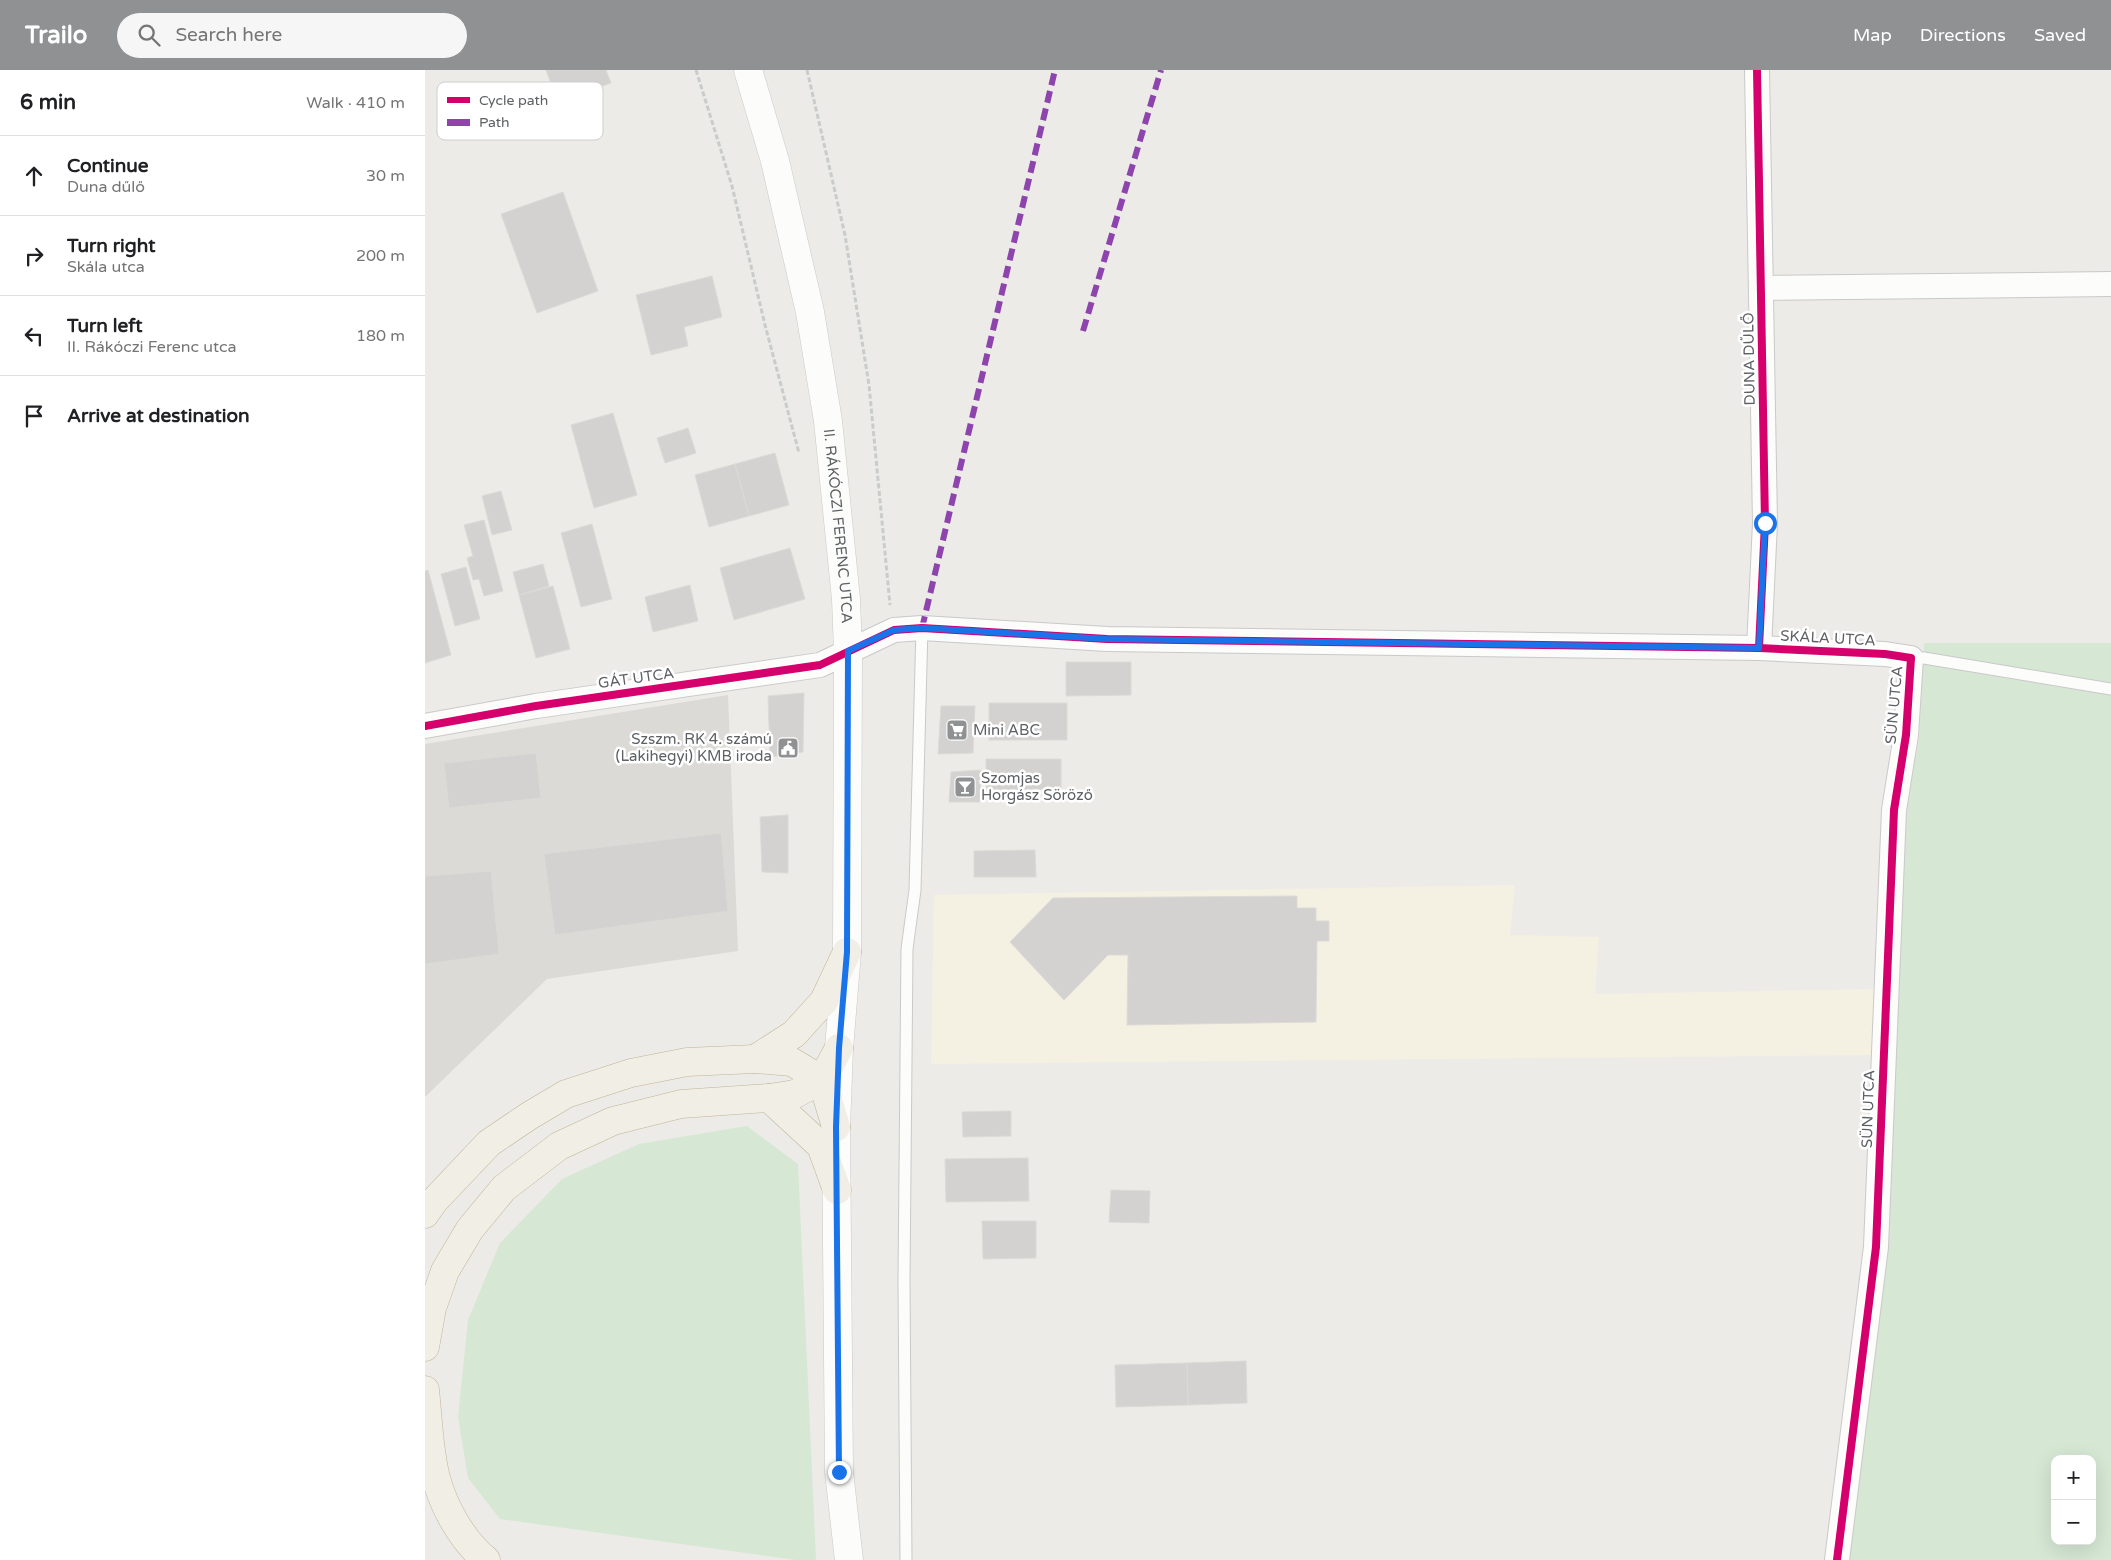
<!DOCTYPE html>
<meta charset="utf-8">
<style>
:root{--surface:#fff;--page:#f6f6f6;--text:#202124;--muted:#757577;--line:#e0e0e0;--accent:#8f9192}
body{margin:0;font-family:"Varela Round",sans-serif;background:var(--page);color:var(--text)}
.controls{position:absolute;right:15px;bottom:15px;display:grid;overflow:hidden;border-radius:10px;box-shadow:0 5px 20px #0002}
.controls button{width:45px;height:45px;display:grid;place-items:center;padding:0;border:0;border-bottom:1px solid var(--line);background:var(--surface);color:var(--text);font:25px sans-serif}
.stop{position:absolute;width:15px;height:15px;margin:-11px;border:4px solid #1a73e8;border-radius:50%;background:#fff}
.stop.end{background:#1a73e8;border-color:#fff;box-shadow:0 1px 5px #0008}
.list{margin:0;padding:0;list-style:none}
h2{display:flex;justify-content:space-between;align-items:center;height:65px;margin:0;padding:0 20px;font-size:21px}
h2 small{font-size:16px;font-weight:400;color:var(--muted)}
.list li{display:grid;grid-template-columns:32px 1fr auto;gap:15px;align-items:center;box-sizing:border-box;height:80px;padding:0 20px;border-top:1px solid var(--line)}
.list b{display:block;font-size:19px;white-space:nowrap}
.list p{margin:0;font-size:16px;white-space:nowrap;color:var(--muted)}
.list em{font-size:16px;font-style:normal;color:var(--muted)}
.icon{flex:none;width:28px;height:28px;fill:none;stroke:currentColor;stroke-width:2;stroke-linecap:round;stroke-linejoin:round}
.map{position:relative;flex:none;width:1686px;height:1490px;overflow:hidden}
header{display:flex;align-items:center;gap:30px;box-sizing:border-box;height:70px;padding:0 25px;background:var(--accent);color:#fff}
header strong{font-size:24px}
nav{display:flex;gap:28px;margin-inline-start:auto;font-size:18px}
.search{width:350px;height:45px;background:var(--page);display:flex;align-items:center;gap:12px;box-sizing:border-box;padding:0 18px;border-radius:28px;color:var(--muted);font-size:19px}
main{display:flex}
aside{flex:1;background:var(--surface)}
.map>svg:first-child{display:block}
.commercial{fill:#f4f0e2}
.industrial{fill:#dcdad7}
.green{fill:#d6e7d4;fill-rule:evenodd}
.building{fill:#d3d2d0;stroke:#dbdad6}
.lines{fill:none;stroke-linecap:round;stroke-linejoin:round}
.service-casing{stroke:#c9c9c9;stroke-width:13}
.minor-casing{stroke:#c9c9c9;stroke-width:26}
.secondary-casing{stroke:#c9c9c8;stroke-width:29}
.trunk-casing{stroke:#c1b497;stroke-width:29}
.path{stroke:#c8ccca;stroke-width:3;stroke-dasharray:5 2.5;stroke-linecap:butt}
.service{stroke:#fcfcfb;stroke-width:11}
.minor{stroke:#fcfcfb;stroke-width:24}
.secondary{stroke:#fcfcfb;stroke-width:28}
.trunk{stroke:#f0eee5;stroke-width:28}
.quiet{stroke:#8e44ad;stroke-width:6;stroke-dasharray:12 6;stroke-linecap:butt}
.cycleway-casing{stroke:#fff;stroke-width:11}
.cycleway{stroke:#d6006c;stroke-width:8}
.route{stroke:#1a73e8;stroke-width:6}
.labels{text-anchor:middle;stroke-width:5;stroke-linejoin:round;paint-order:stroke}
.street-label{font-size:15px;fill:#5d6064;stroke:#fff}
.poi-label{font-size:15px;fill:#5d6064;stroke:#fff;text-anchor:start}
.key{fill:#fff;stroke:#cecfd0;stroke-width:1}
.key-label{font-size:14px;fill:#5d6064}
</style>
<header>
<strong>Trailo</strong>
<div class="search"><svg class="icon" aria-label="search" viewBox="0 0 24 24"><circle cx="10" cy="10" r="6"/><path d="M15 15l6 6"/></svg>Search here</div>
<nav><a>Map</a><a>Directions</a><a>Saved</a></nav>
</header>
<main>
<aside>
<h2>6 min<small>Walk · 410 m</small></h2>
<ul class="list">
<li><svg class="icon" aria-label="ahead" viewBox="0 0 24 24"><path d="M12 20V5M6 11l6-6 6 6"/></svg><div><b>Continue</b><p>Duna dűlő</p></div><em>30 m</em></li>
<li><svg class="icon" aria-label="right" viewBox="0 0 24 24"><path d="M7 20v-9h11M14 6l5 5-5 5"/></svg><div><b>Turn right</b><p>Skála utca</p></div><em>200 m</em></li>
<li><svg class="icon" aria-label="left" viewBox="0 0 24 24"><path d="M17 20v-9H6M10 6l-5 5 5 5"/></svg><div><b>Turn left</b><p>II. Rákóczi Ferenc utca</p></div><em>180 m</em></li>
<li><svg class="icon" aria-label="arrive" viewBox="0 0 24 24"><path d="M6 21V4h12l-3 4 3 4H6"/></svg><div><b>Arrive at destination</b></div></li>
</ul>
</aside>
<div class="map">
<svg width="1686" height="1490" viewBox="0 0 1686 1490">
<rect width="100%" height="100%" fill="#ecebe7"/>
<polygon class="commercial" points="1090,815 1085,865 1174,867 1170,924 1452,919 1449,985 506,994 509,825"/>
<polygon class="industrial" points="303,625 313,881 122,909 0,1027 0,674"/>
<g class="green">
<path d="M1499,573H1686V1490H1423L1481,738L1494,669ZM1630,1389H1667V1471H1630Z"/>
<polygon points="322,1056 373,1094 391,1490 371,1490 75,1449 43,1408 33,1347 43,1250 75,1173 137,1109 214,1074"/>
</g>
<g class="building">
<polygon points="121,0 181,0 186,13 133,32"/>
<polygon points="138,122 173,221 112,243 76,144"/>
<polygon points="287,206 297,247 259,257 263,276 226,285 211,225"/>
<polygon points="188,343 212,425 169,438 146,355"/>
<polygon points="263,358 271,383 240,393 232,368"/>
<polygon points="350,383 364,435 324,446 310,394"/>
<polygon points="310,394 324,446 284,457 270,405"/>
<polygon points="76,421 87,460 67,465 57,426"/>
<polygon points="59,450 78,521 59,526 54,509 48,510 42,488 48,486 39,455"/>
<polygon points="167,454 187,529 156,537 136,463"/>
<polygon points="365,478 380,529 309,550 295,498"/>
<polygon points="118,494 124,516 94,525 88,502"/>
<polygon points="41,497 55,549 30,556 16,504"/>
<polygon points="3,500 26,585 0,593 0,501"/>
<polygon points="265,515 273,551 228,562 220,527"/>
<polygon points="128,516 145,579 111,588 94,525"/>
<polygon points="641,592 706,592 706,625 641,626"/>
<polygon points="379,623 378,682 345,687 343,626"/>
<rect x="564" y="633" width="78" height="37"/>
<polygon points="516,636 550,636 548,683 513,684"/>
<polygon points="111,683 116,728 24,738 19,693"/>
<polygon points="561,689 636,689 636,719 561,720"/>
<polygon points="556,700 555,732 524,732 526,702"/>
<polygon points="363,745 363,803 337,802 335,747"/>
<polygon points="296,763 303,841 130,865 119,784"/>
<polygon points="610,780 611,807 549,807 549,781"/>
<polygon points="66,801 74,884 0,894 0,806"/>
<polygon points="872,826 872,838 891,838 891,851 904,851 904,871 892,871 891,952 702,955 703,885 683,885 639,930 585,872 628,828"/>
<polygon points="586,1041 586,1066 538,1067 537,1042"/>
<polygon points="603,1088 604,1131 521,1132 520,1089"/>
<polygon points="686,1120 725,1121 724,1153 684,1152"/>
<polygon points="557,1151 611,1151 611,1188 558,1189"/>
<polygon points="821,1291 822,1333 763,1335 762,1293"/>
<polygon points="762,1293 763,1335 691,1337 690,1295"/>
</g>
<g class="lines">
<g class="service-casing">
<g id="service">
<polyline points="1486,588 1499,588 1686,619"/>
<polyline points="481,1490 479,1211 482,879 490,820 497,558"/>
</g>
</g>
<g class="minor-casing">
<g id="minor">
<polyline points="1332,0 1340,453 1334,578"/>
<polyline points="1337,218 1686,214"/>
<polyline points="0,656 111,636 395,595 469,560 497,558 682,569 1334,578 1460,584 1486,588 1481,665 1469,740 1451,1177 1412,1490"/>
</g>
</g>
<g class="secondary-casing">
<g id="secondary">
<path id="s1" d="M323,0L350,91L385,242L403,351L421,529L423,581L422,882L414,978L411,1057L414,1402L424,1490"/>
</g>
</g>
<g class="trunk-casing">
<g id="trunk">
<polyline points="330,989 369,964 399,931 422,882"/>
<polyline points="344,1028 396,1076 412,1120"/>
<polyline points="0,1144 9,1131 64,1073 104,1046 141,1024 206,1003 262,992 330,989 367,992 397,1010 411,1057"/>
<polyline points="0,1277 7,1238 20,1201 45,1159 79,1118 134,1076 188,1051 256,1034 344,1028 370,1024 397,1010 414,978"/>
<path d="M0,1320C3,1347 4,1382 11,1408C19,1438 37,1470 61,1490"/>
</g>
</g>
<g class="path">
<polyline points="271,0 307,116 340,255 374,383"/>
<polyline points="382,0 420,165 444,315 465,535"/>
</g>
<use href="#service" class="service"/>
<use href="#minor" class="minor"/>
<use href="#secondary" class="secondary"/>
<use href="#trunk" class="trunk"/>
<g class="quiet">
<polyline points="658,261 736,0"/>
<polyline points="497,558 630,0"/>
</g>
<g class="cycleway-casing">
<g id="cycleway">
<polyline points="1332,0 1340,453 1334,578"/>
<polyline points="0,656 111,636 395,595 469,560 497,558 682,569 1334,578 1460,584 1486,588 1481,665 1469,740 1451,1177 1412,1490"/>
</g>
</g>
<use href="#cycleway" class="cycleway"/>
</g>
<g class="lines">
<polyline class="route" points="414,1402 411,1057 414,978 422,882 423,581 469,560 497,558 682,569 1334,578 1340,453"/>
</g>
<defs>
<g id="supermarket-square" transform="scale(1.125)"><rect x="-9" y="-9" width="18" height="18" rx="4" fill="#8f9192" stroke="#fff"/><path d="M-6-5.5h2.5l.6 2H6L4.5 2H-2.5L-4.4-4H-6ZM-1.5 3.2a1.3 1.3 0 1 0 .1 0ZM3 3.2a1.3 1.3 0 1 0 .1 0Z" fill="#fff"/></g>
<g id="civic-square" transform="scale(1.125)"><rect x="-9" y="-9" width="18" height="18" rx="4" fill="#8f9192" stroke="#fff"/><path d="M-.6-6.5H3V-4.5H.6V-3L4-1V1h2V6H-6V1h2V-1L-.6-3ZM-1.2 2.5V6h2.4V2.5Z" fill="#fff"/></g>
<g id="bar-square" transform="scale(1.125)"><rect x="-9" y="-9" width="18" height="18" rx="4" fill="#8f9192" stroke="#fff"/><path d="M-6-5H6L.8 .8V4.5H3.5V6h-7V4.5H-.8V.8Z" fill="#fff"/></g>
</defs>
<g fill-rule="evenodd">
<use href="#supermarket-square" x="532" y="660"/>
<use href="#civic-square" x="363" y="678"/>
<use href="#bar-square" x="540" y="717"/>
</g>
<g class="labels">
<g class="street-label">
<text transform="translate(1324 289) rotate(-91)" y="5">DUNA DŰLŐ</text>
<text dy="5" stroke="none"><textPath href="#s1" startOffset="466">II. RÁKÓCZI FERENC UTCA</textPath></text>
<text transform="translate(1403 568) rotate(3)" y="5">SKÁLA UTCA</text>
<text transform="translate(211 608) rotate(-8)" y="5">GÁT UTCA</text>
<text transform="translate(1469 635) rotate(-85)" y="5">SÜN UTCA</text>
<text transform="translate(1443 1039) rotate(-88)" y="5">SÜN UTCA</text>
</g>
<g class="poi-label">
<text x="548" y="665">Mini ABC</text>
<text x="347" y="674" text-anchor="end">Szszm. RK 4. számú<tspan x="347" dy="17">(Lakihegyi) KMB iroda</tspan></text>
<text x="556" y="713">Szomjas<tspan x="556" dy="17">Horgász Söröző</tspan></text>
</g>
</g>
<rect x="12" y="12" width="166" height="58" rx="8" class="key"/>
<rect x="22" y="27" width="23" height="6" fill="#d6006c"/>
<rect x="22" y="49" width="23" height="7" fill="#8e44ad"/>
<g class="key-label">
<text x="54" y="35">Cycle path</text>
<text x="54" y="57">Path</text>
</g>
</svg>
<div class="controls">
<button>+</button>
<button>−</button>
</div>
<div class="stop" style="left:1340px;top:453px"></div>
<div class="stop end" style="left:414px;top:1402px"></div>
</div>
</main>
